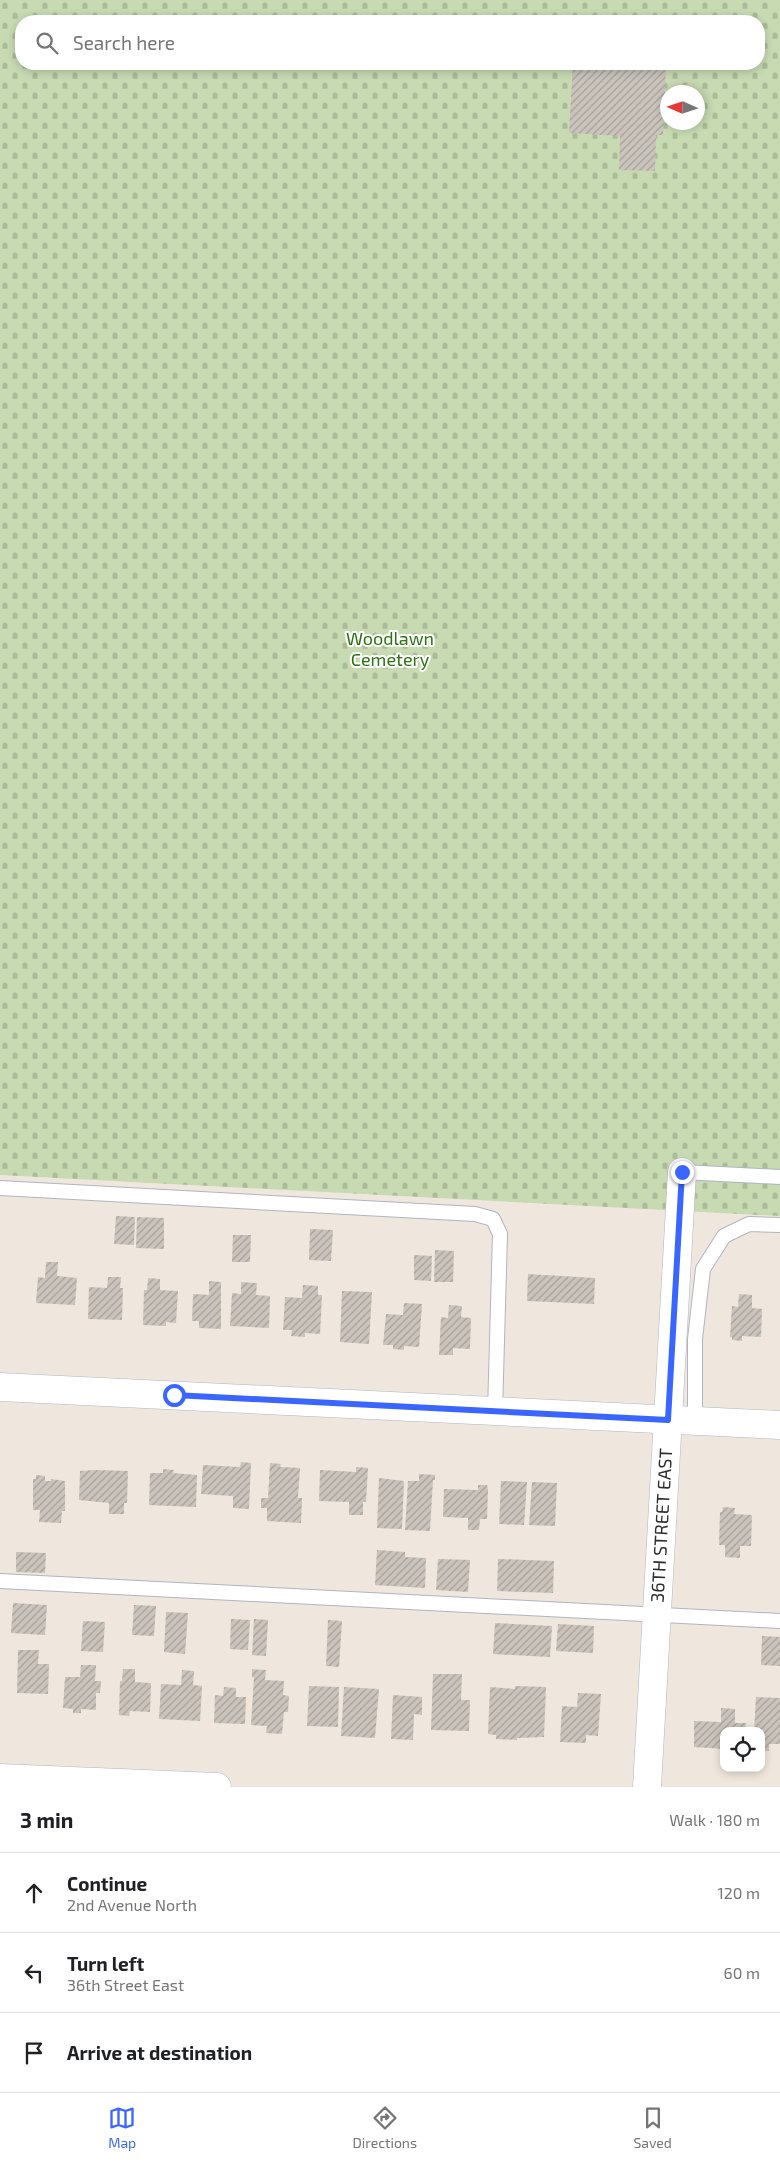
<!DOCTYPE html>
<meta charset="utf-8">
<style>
:root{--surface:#fff;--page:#f6f6f6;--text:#202124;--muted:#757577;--line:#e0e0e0;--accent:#3a66ff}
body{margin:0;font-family:"Exo 2",sans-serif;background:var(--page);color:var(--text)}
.controls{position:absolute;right:15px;bottom:15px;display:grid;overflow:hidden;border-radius:10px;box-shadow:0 2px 8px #0003}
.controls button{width:45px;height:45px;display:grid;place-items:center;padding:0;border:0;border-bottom:1px solid var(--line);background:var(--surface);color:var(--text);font:25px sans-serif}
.compass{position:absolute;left:660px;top:85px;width:45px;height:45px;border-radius:50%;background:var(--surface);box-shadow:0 2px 8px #0003;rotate:273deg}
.stop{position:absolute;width:15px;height:15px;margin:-11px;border:4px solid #3a66ff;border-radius:50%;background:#fff}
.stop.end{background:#3a66ff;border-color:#fff;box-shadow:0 1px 5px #0008}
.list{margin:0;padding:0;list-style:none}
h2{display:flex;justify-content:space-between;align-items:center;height:65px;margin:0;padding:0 20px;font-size:21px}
h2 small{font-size:16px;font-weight:400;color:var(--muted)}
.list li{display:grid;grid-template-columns:32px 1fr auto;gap:15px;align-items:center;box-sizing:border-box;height:80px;padding:0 20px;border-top:1px solid var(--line)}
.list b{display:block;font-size:19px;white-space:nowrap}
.list p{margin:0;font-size:16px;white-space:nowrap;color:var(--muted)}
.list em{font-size:16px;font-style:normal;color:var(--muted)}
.icon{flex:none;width:28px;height:28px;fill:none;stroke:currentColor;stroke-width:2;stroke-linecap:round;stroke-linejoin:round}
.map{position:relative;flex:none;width:780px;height:1787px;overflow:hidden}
.search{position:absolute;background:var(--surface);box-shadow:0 2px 8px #0003;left:15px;right:15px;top:15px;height:55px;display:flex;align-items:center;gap:12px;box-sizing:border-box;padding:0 18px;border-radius:20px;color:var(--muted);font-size:19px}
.sheet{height:305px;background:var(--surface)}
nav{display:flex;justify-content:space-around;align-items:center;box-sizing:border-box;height:70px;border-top:1px solid var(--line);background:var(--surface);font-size:14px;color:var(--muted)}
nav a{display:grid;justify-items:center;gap:2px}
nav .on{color:var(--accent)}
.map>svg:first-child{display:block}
.cemetery{fill:url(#cemetery-stones);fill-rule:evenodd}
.building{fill:url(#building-hatch)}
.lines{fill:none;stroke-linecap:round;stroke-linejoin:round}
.lane-casing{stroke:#b1b4c1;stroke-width:16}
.street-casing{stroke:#b1b4c1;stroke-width:29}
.lane{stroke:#fff;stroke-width:14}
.street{stroke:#fff;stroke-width:28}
.route{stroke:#3a66ff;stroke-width:6}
.labels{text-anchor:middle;stroke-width:4;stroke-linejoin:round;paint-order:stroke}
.park-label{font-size:18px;fill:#2a7213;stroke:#fff}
.street-label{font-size:18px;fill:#2c2c2c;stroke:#fff}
</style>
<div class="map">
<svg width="780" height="1787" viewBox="0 0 780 1787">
<defs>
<pattern id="cemetery-stones" width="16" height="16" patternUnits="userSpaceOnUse" patternTransform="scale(1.25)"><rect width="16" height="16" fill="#c7dab2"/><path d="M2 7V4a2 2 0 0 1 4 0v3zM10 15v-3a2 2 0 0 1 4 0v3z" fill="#abbb99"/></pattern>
<pattern id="building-hatch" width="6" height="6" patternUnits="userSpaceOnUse" patternTransform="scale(1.25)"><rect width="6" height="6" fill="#cac4bc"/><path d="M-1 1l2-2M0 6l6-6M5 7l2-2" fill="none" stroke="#a49f99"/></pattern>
</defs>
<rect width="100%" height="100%" fill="#efe7dd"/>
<path class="cemetery" d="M0,0H780V1216L0,1175ZM21,21H759V64H21ZM668,92H698V122H668Z"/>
<g class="building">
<polygon points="573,64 666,64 663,135 656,135 655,171 619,170 620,136 569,133"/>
<polygon points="116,1216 135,1217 134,1245 114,1244"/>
<polygon points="137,1217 164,1218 164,1249 136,1248"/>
<polygon points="310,1229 333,1230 331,1261 309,1260"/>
<polygon points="233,1235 251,1235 250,1262 232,1262"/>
<polygon points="435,1250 454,1251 453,1282 434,1282"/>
<polygon points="414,1255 432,1256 431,1281 414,1280"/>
<polygon points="46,1262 58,1262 57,1276 77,1278 75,1305 36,1303 38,1277 45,1278"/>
<polygon points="528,1274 595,1278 594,1304 527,1301"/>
<polygon points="108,1277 121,1277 120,1288 123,1288 122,1320 88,1319 89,1287 107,1288"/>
<polygon points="148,1278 160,1279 160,1290 178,1291 176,1323 166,1322 166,1326 143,1325 144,1290 147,1290"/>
<polygon points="209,1281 221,1282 221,1329 199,1328 199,1321 192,1321 193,1294 209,1295"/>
<polygon points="241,1282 257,1283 256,1295 270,1296 269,1328 230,1326 232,1293 241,1294"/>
<polygon points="303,1285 318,1286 318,1295 322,1295 320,1334 305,1333 305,1337 291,1336 292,1330 283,1330 285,1297 302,1298"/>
<polygon points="342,1291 372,1292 369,1344 340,1342"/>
<polygon points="739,1294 752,1295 752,1308 762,1309 761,1337 742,1336 742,1341 732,1340 732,1337 730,1337 732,1306 738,1307"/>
<polygon points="404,1303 422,1304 419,1347 404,1346 404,1350 393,1349 393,1345 383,1345 386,1314 403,1315"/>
<polygon points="449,1305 462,1306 461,1317 471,1318 470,1349 453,1348 453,1355 439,1355 441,1317 448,1318"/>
<polygon points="241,1462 251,1463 249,1509 233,1508 233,1496 201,1494 203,1465 240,1467"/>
<polygon points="270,1463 281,1464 280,1467 300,1468 298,1498 302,1498 301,1523 267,1521 267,1508 261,1508 261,1498 268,1498"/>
<polygon points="356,1467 368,1468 366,1502 363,1502 363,1515 349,1515 349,1502 319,1501 320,1470 356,1472"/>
<polygon points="163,1469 174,1470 173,1473 197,1475 196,1507 149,1505 150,1473 163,1473"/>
<polygon points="95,1470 128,1471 127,1503 124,1503 124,1514 109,1514 109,1503 79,1500 80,1471"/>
<polygon points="419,1474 435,1475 435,1480 433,1480 430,1531 405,1530 408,1481 419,1481"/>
<polygon points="36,1475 45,1476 45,1481 51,1481 51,1479 65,1481 65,1511 62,1511 61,1523 39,1522 40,1510 33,1510 33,1479 36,1479"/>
<polygon points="379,1478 404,1481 402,1529 377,1528"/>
<polygon points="501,1481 527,1482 524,1525 499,1524"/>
<polygon points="532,1482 557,1483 555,1526 529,1525"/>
<polygon points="478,1485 487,1485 488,1490 487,1519 480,1519 479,1530 468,1530 468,1518 443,1517 444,1489 478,1490"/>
<polygon points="723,1507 735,1508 734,1514 752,1515 751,1546 740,1546 740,1558 725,1557 725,1545 719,1545 720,1512 722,1512"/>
<polygon points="377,1550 405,1552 405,1557 426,1558 425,1588 375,1585"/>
<polygon points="16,1552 46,1553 45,1573 16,1572"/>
<polygon points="438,1559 470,1560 468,1592 436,1590"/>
<polygon points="498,1559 554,1561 553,1593 497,1591"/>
<polygon points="13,1603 47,1605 45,1635 11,1633"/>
<polygon points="134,1605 156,1606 154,1636 132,1635"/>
<polygon points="166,1612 188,1613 185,1654 164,1652"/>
<polygon points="231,1619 250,1620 248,1650 230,1649"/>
<polygon points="254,1619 268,1620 266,1656 252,1655"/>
<polygon points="328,1620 342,1621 339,1667 326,1666"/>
<polygon points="83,1621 105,1622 103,1652 81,1651"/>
<polygon points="495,1623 552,1626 550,1657 493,1654"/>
<polygon points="558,1624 594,1626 593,1653 556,1651"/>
<polygon points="762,1636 780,1637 780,1666 761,1665"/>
<polygon points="18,1650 39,1650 38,1664 49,1664 48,1694 17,1693"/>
<polygon points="81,1665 96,1665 95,1681 101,1681 100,1693 96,1693 96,1710 81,1709 81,1713 73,1713 73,1709 63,1708 65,1677 80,1677"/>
<polygon points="123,1669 135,1669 135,1682 151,1683 150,1712 130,1711 129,1716 119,1715 120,1681 122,1681"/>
<polygon points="252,1669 266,1670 265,1680 284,1681 283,1695 289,1696 288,1712 284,1712 282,1734 266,1733 267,1726 251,1725 254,1677 252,1677"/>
<polygon points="182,1670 194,1671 193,1685 202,1686 200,1721 159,1719 161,1684 181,1685"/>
<polygon points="433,1674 462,1674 461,1700 470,1700 469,1731 431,1730"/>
<polygon points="309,1686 339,1687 338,1727 307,1726"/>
<polygon points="515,1686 546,1687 544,1737 517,1738 517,1740 496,1739 496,1735 488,1734 490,1687 515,1689"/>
<polygon points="224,1687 236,1688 236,1697 246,1697 245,1724 214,1723 215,1695 223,1696"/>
<polygon points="344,1687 379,1689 375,1738 341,1736"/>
<polygon points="578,1693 601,1694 598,1736 586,1735 586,1743 560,1742 562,1706 577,1707"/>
<polygon points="393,1695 422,1697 422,1715 414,1714 413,1740 391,1739"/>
<polygon points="756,1697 780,1698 780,1744 769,1744 769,1751 761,1751 761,1731 754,1731"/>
<polygon points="721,1708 735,1709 735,1723 746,1723 745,1731 724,1731 724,1749 694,1747 694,1721 721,1722"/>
</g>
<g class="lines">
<g class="lane-casing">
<g id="lane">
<polyline points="682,1172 780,1177"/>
<polyline points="0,1188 475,1214 493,1219 500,1234 495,1412"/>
<polyline points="695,1421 695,1339 703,1269 724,1236 749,1224 780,1225"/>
<polyline points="0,1581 780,1621"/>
</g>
</g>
<g class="street-casing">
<g id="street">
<polyline points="0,1387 780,1425"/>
<polyline points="0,1778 217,1787"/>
<path id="s1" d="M647,1787L682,1172"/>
</g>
</g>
<use href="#lane" class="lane"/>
<use href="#street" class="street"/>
</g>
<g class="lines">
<polyline class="route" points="174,1395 668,1420 682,1172"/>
</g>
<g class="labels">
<g class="park-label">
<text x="390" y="645">Woodlawn<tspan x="390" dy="21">Cemetery</tspan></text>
</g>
<g class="street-label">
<text dy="6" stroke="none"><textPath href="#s1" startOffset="262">36TH STREET EAST</textPath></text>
</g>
</g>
</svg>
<div class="controls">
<button><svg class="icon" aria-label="locate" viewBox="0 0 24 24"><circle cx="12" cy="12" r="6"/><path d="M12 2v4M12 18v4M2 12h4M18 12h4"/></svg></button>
</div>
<svg class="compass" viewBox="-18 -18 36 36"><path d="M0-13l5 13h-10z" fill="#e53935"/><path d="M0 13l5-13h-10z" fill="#757577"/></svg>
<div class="stop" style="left:174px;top:1395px"></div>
<div class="stop end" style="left:682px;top:1172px"></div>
<div class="search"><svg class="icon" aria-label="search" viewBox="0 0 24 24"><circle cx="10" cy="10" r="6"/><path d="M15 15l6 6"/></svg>Search here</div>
</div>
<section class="sheet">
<h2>3 min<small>Walk · 180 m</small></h2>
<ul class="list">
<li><svg class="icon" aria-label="ahead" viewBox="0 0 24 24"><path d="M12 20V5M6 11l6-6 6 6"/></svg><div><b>Continue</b><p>2nd Avenue North</p></div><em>120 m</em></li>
<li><svg class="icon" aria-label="left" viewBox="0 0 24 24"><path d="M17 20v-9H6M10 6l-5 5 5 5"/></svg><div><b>Turn left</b><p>36th Street East</p></div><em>60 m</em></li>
<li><svg class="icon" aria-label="arrive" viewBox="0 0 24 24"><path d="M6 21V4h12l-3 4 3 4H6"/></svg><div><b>Arrive at destination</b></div></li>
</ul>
</section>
<nav>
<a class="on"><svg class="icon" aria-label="map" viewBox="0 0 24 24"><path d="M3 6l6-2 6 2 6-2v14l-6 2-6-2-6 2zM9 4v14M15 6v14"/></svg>Map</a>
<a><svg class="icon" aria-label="directions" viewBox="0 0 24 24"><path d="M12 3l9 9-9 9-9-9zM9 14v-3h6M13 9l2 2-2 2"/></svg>Directions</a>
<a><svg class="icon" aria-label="saved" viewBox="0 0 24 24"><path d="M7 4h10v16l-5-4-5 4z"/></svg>Saved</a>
</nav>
